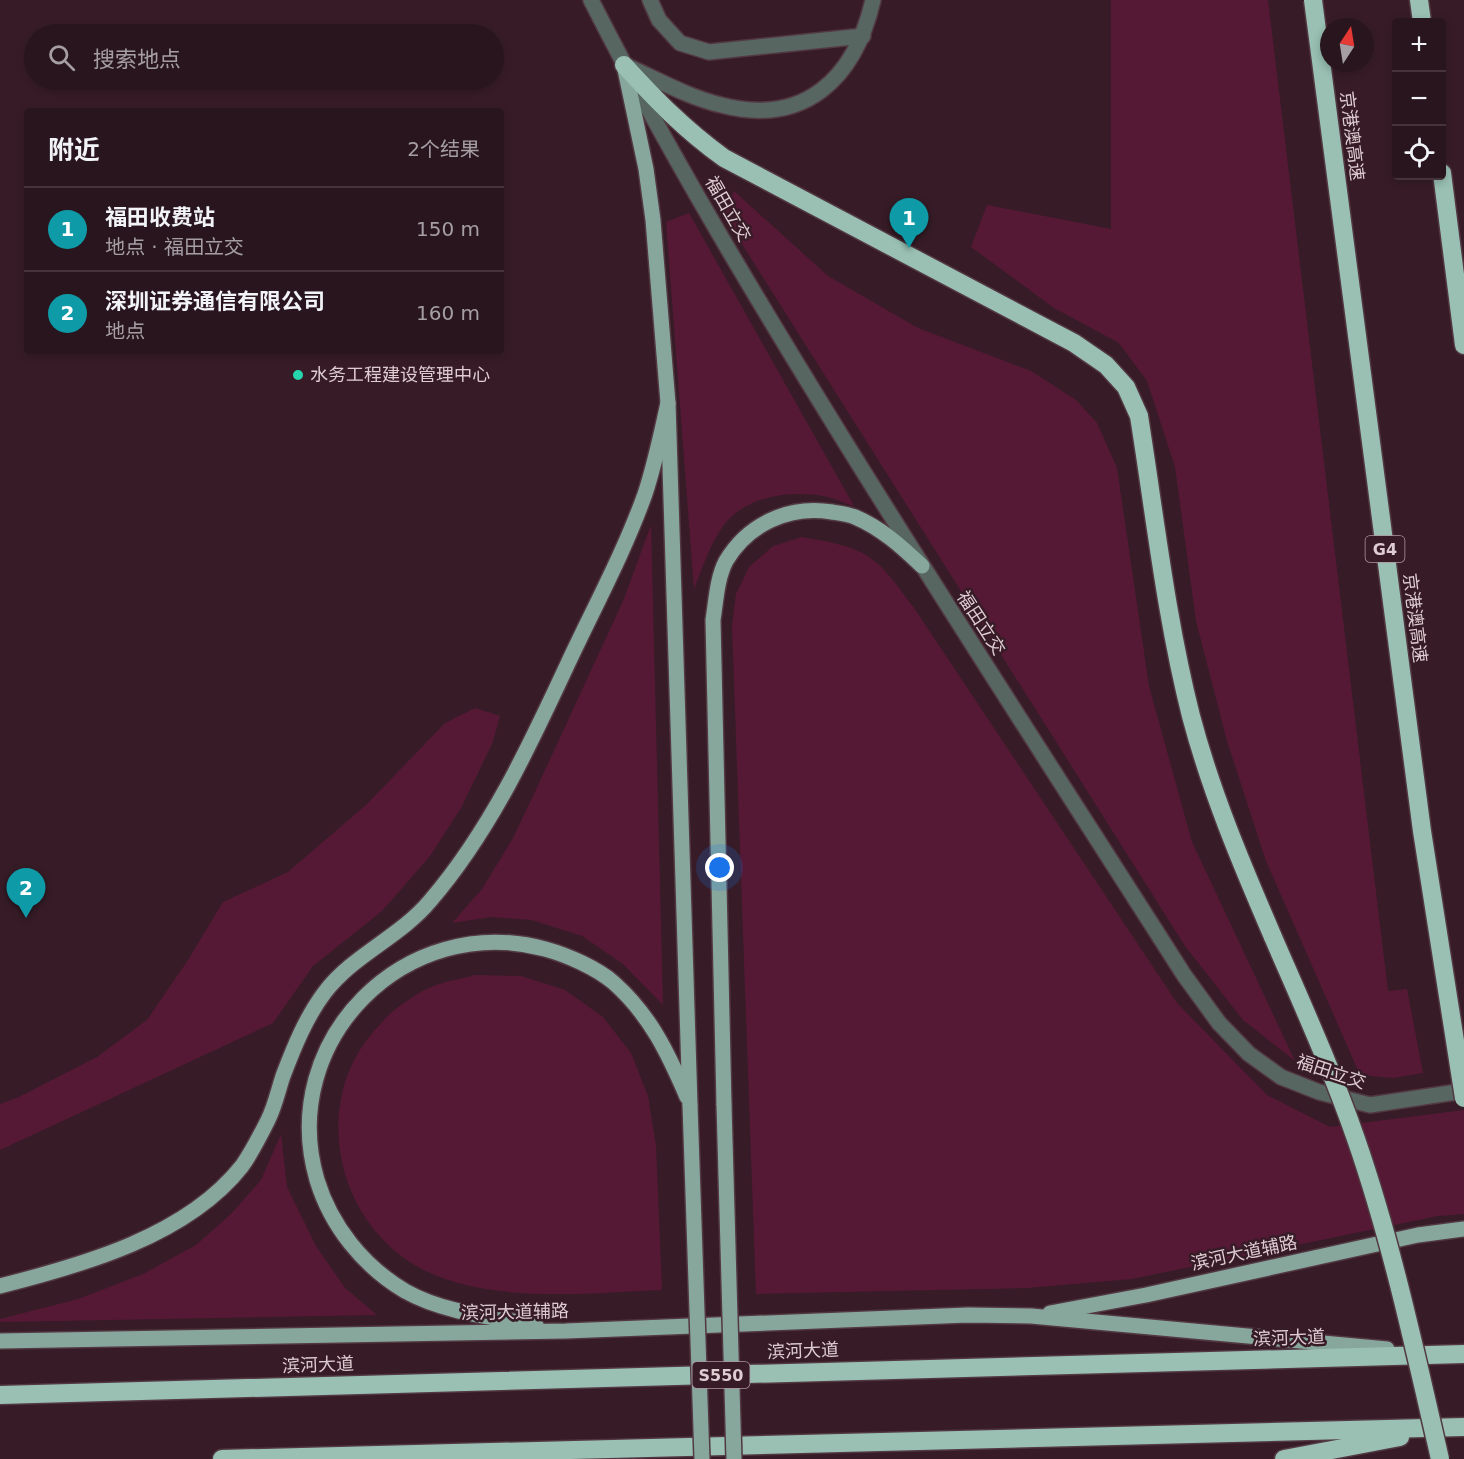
<!DOCTYPE html>
<html lang="zh">
<meta charset="utf-8">
<style>
:root{--surface:#29151d;--page:#311e26;--text:#f1f3f6;--muted:#a59fa4;--line:#45343b;--accent:#26d5ae}
body{margin:0;font-family:"DejaVu Sans","Noto Sans SC",sans-serif;background:var(--page);color:var(--text)}
.controls{position:absolute;right:18px;top:18px;display:grid;overflow:hidden;border-radius:6px;box-shadow:0 3px 9px #0003}
.controls button{width:54px;height:54px;display:grid;place-items:center;padding:0;border:0;border-bottom:2px solid var(--line);background:var(--surface);color:var(--text);font:30px sans-serif}
.compass{position:absolute;left:1320px;top:18px;width:54px;height:54px;border-radius:50%;background:var(--surface);box-shadow:0 3px 9px #0003;rotate:12deg}
.you{position:absolute;left:720px;top:868px;width:21px;height:21px;margin:-15px;border:4px solid #fff;border-radius:50%;background:#1a73e8;box-shadow:0 0 0 9px #1a73e833}
.badge{display:grid;place-items:center;width:39px;height:39px;border-radius:50%;background:var(--accent);color:#fff;font-size:20px;font-weight:700}
.pin{position:absolute;translate:-50% -50px;filter:drop-shadow(0 2px 3px #0008)}
.pin::after{content:'';position:absolute;top:32px;width:21px;height:18px;background:inherit;clip-path:polygon(0 0,100% 0,50% 100%)}
.list{margin:0;padding:0;list-style:none}
h2{display:flex;justify-content:space-between;align-items:center;height:78px;margin:0;padding:0 24px;font-size:26px}
h2 small{font-size:20px;font-weight:400;color:var(--muted)}
.list li{display:grid;grid-template-columns:39px 1fr auto;gap:18px;align-items:center;box-sizing:border-box;height:84px;padding:0 24px;border-top:2px solid var(--line)}
.list b{display:block;font-size:22px;white-space:nowrap}
.list p{margin:0;font-size:20px;white-space:nowrap;color:var(--muted)}
.list em{font-size:20px;font-style:normal;color:var(--muted)}
.icon{flex:none;width:33px;height:33px;fill:none;stroke:currentColor;stroke-width:2;stroke-linecap:round;stroke-linejoin:round}
.map{position:relative;flex:none;width:1464px;height:1459px;overflow:hidden}
.search{position:absolute;background:var(--surface);box-shadow:0 3px 9px #0003;left:24px;top:24px;width:480px;height:66px;display:flex;align-items:center;gap:15px;box-sizing:border-box;padding:0 21px;border-radius:33px;color:var(--muted);font-size:22px}
.panel{position:absolute;background:var(--surface);box-shadow:0 3px 9px #0003;left:24px;top:108px;width:480px;height:246px;border-radius:6px}
.map>svg:first-child{display:block}
.green{fill:#551935}
.lines{fill:none;stroke-linecap:round;stroke-linejoin:round}
.minor-casing{stroke:#523842;stroke-width:18}
.major-casing{stroke:#523842;stroke-width:18}
.highway-casing{stroke:#523842;stroke-width:21}
.minor{stroke:#576661;stroke-width:15}
.major{stroke:#87a79c;stroke-width:15}
.highway{stroke:#99c0b3;stroke-width:18}
.major-bridge-casing{stroke:#523842;stroke-width:18;stroke-linecap:butt}
.highway-bridge-casing{stroke:#523842;stroke-width:21;stroke-linecap:butt}
.major-bridge{stroke:#87a79c;stroke-width:15}
.highway-bridge{stroke:#99c0b3;stroke-width:18}
.poi-dot{fill:#26d5ae;stroke:#371c27;stroke-width:2}
.labels{text-anchor:middle;stroke-width:5;stroke-linejoin:round;paint-order:stroke}
.shield{fill:#371c27;stroke:#ad979f;stroke-width:1.5}
.shield-label{font-size:16px;font-weight:bold;fill:#dfccd2}
.street-label{font-size:18px;fill:#dfccd2;stroke:#371c27}
.poi-label{font-size:18px;fill:#dfccd2;stroke:#371c27;text-anchor:start}
</style>
<div class="map">
<svg width="1464" height="1459" viewBox="0 0 1464 1459">
<rect width="100%" height="100%" fill="#371c27"/>
<g class="green">
<polygon points="1111,0 1268,0 1388,991 1407,989 1423,1073 1393,1078 1360,1075 1266,861 1227,741 1196,621 1175,467 1147,381 1119,343 1054,308 971,247 987,205 1111,229"/>
<polygon points="734,191 828,276 918,328 1031,371 1076,400 1097,423 1117,468 1149,686 1192,842 1295,1061 1243,1020 1185,946 723,214"/>
<path d="M689,213L854,506C844,503 834,498 823,496C791,491 753,495 729,519C712,537 703,567 694,589L666,222Z"/>
<polygon points="651,525 663,1005 623,964 582,936 532,920 491,917 452,923 482,889 513,838 533,796 623,601"/>
<path d="M802,537C824,541 847,544 866,555C886,567 900,590 914,608L1177,1003L1267,1095L1330,1127L1464,1110V1214L1438,1216L1132,1279L1027,1288L756,1294L732,626L736,594L749,567L773,546Z"/>
<polygon points="475,708 500,716 492,744 461,808 430,856 382,911 313,966 273,1023 0,1150 0,1104 19,1097 97,1057 147,1020 188,960 223,902 288,872 367,804 445,723"/>
<path d="M475,975L521,976L565,990L603,1017L631,1053L648,1096L656,1146L662,1290C588,1293 492,1304 424,1270C337,1227 309,1105 374,1031C380,1025 386,1017 393,1011C403,1003 419,992 431,987C445,981 461,979 475,975Z"/>
<polygon points="281,1134 287,1187 316,1246 345,1288 377,1315 0,1322 0,1319 78,1299 143,1274 196,1245 231,1214 261,1180"/>
</g>
<g class="lines">
<g class="minor-casing">
<g id="minor">
<path d="M591,0C668,152 756,298 845,442C956,621 1071,798 1184,975L1219,1023L1249,1054L1281,1077L1319,1092L1370,1105L1464,1091"/>
<polyline points="650,0 659,20 680,43 709,52 863,36"/>
<path d="M627,66C658,80 688,97 721,105C805,127 855,78 873,0"/>
</g>
</g>
<g class="major-casing">
<g id="major">
<polyline points="624,65 646,169 653,220 668,403 690,1105"/>
<path d="M724,1105L713,620C716,601 717,578 726,561C748,524 789,505 832,512C839,513 848,514 855,517C881,528 901,546 922,566"/>
<path d="M0,1286C83,1265 187,1236 242,1166C252,1152 260,1136 268,1120C275,1106 278,1091 283,1076C294,1047 306,1017 325,992C353,955 400,937 430,901C491,830 531,743 570,659C596,604 625,550 645,494C655,464 661,434 668,403"/>
<polyline points="1050,1313 1146,1295 1418,1235 1464,1229"/>
<path d="M536,1325C493,1317 444,1313 405,1291C363,1266 331,1226 317,1180C276,1040 406,911 545,949C567,955 597,968 614,983C650,1015 668,1053 687,1097"/>
<polyline points="0,1341 566,1331 968,1315 1031,1316 1387,1349"/>
</g>
</g>
<g class="highway-casing">
<g id="highway">
<polyline points="1419,0 1422,22"/>
<path d="M624,65C657,101 684,129 724,158L1074,343L1106,365L1126,387L1139,416C1155,516 1166,618 1191,716C1211,792 1242,865 1273,937"/>
<polyline points="1442,173 1464,345"/>
<polyline points="0,1395 1464,1354"/>
<polyline points="222,1459 1464,1427"/>
<polyline points="1284,1459 1400,1437"/>
</g>
</g>
<use href="#minor" class="minor"/>
<use href="#major" class="major"/>
<use href="#highway" class="highway"/>
<g class="major-bridge-casing">
<g id="major-bridge">
<polyline points="690,1105 702,1459"/>
<polyline points="724,1105 734,1459"/>
</g>
</g>
<g class="highway-bridge-casing">
<g id="highway-bridge">
<polyline points="1313,0 1422,831 1464,1098"/>
<path d="M1273,937C1302,1004 1332,1070 1356,1139C1392,1243 1415,1351 1440,1459"/>
</g>
</g>
<use href="#major-bridge" class="major-bridge"/>
<use href="#highway-bridge" class="highway-bridge"/>
</g>
<circle class="poi-dot" cx="298" cy="375" r="6"/>
<g class="labels">
<g class="shield">
<rect x="1365.5" y="536" width="39" height="26" rx="4.5"/>
<rect x="692.5" y="1362" width="57" height="26" rx="4.5"/>
</g>
<g class="shield-label">
<text x="1385" y="555">G4</text>
<text x="721" y="1381">S550</text>
</g>
<g class="street-label">
<text transform="translate(1352 136) rotate(83)" y="6">京港澳高速</text>
<text transform="translate(728 209) rotate(60)" y="6">福田立交</text>
<text transform="translate(1415 618) rotate(83)" y="6">京港澳高速</text>
<text transform="translate(981 623) rotate(57)" y="6">福田立交</text>
<text transform="translate(1331 1072) rotate(18)" y="6">福田立交</text>
<text transform="translate(1244 1253) rotate(-12)" y="6">滨河大道辅路</text>
<text transform="translate(515 1312) rotate(-1)" y="6">滨河大道辅路</text>
<text transform="translate(1289 1338) rotate(-2)" y="6">滨河大道</text>
<text transform="translate(803 1351) rotate(-2)" y="6">滨河大道</text>
<text transform="translate(318 1365) rotate(-2)" y="6">滨河大道</text>
</g>
<g class="poi-label">
<text x="310" y="381">水务工程建设管理中心</text>
</g>
</g>
</svg>
<div class="controls">
<button>+</button>
<button>−</button>
<button><svg class="icon" aria-label="locate" viewBox="0 0 24 24"><circle cx="12" cy="12" r="6"/><path d="M12 2v4M12 18v4M2 12h4M18 12h4"/></svg></button>
</div>
<svg class="compass" viewBox="-18 -18 36 36"><path d="M0-13l5 13h-10z" fill="#e53935"/><path d="M0 13l5-13h-10z" fill="#a59fa4"/></svg>
<div class="you"></div>
<div class="pin badge" style="left:909px;top:248px;background:#0f9aa8">1</div>
<div class="pin badge" style="left:26px;top:918px;background:#0f9aa8">2</div>
<div class="search"><svg class="icon" aria-label="search" viewBox="0 0 24 24"><circle cx="10" cy="10" r="6"/><path d="M15 15l6 6"/></svg>搜索地点</div>
<section class="panel">
<h2>附近<small>2个结果</small></h2>
<ul class="list">
<li><span class="badge" style="background:#0f9aa8">1</span><div><b>福田收费站</b><p>地点 · 福田立交</p></div><em>150 m</em></li>
<li><span class="badge" style="background:#0f9aa8">2</span><div><b>深圳证券通信有限公司</b><p>地点</p></div><em>160 m</em></li>
</ul>
</section>
</div>
